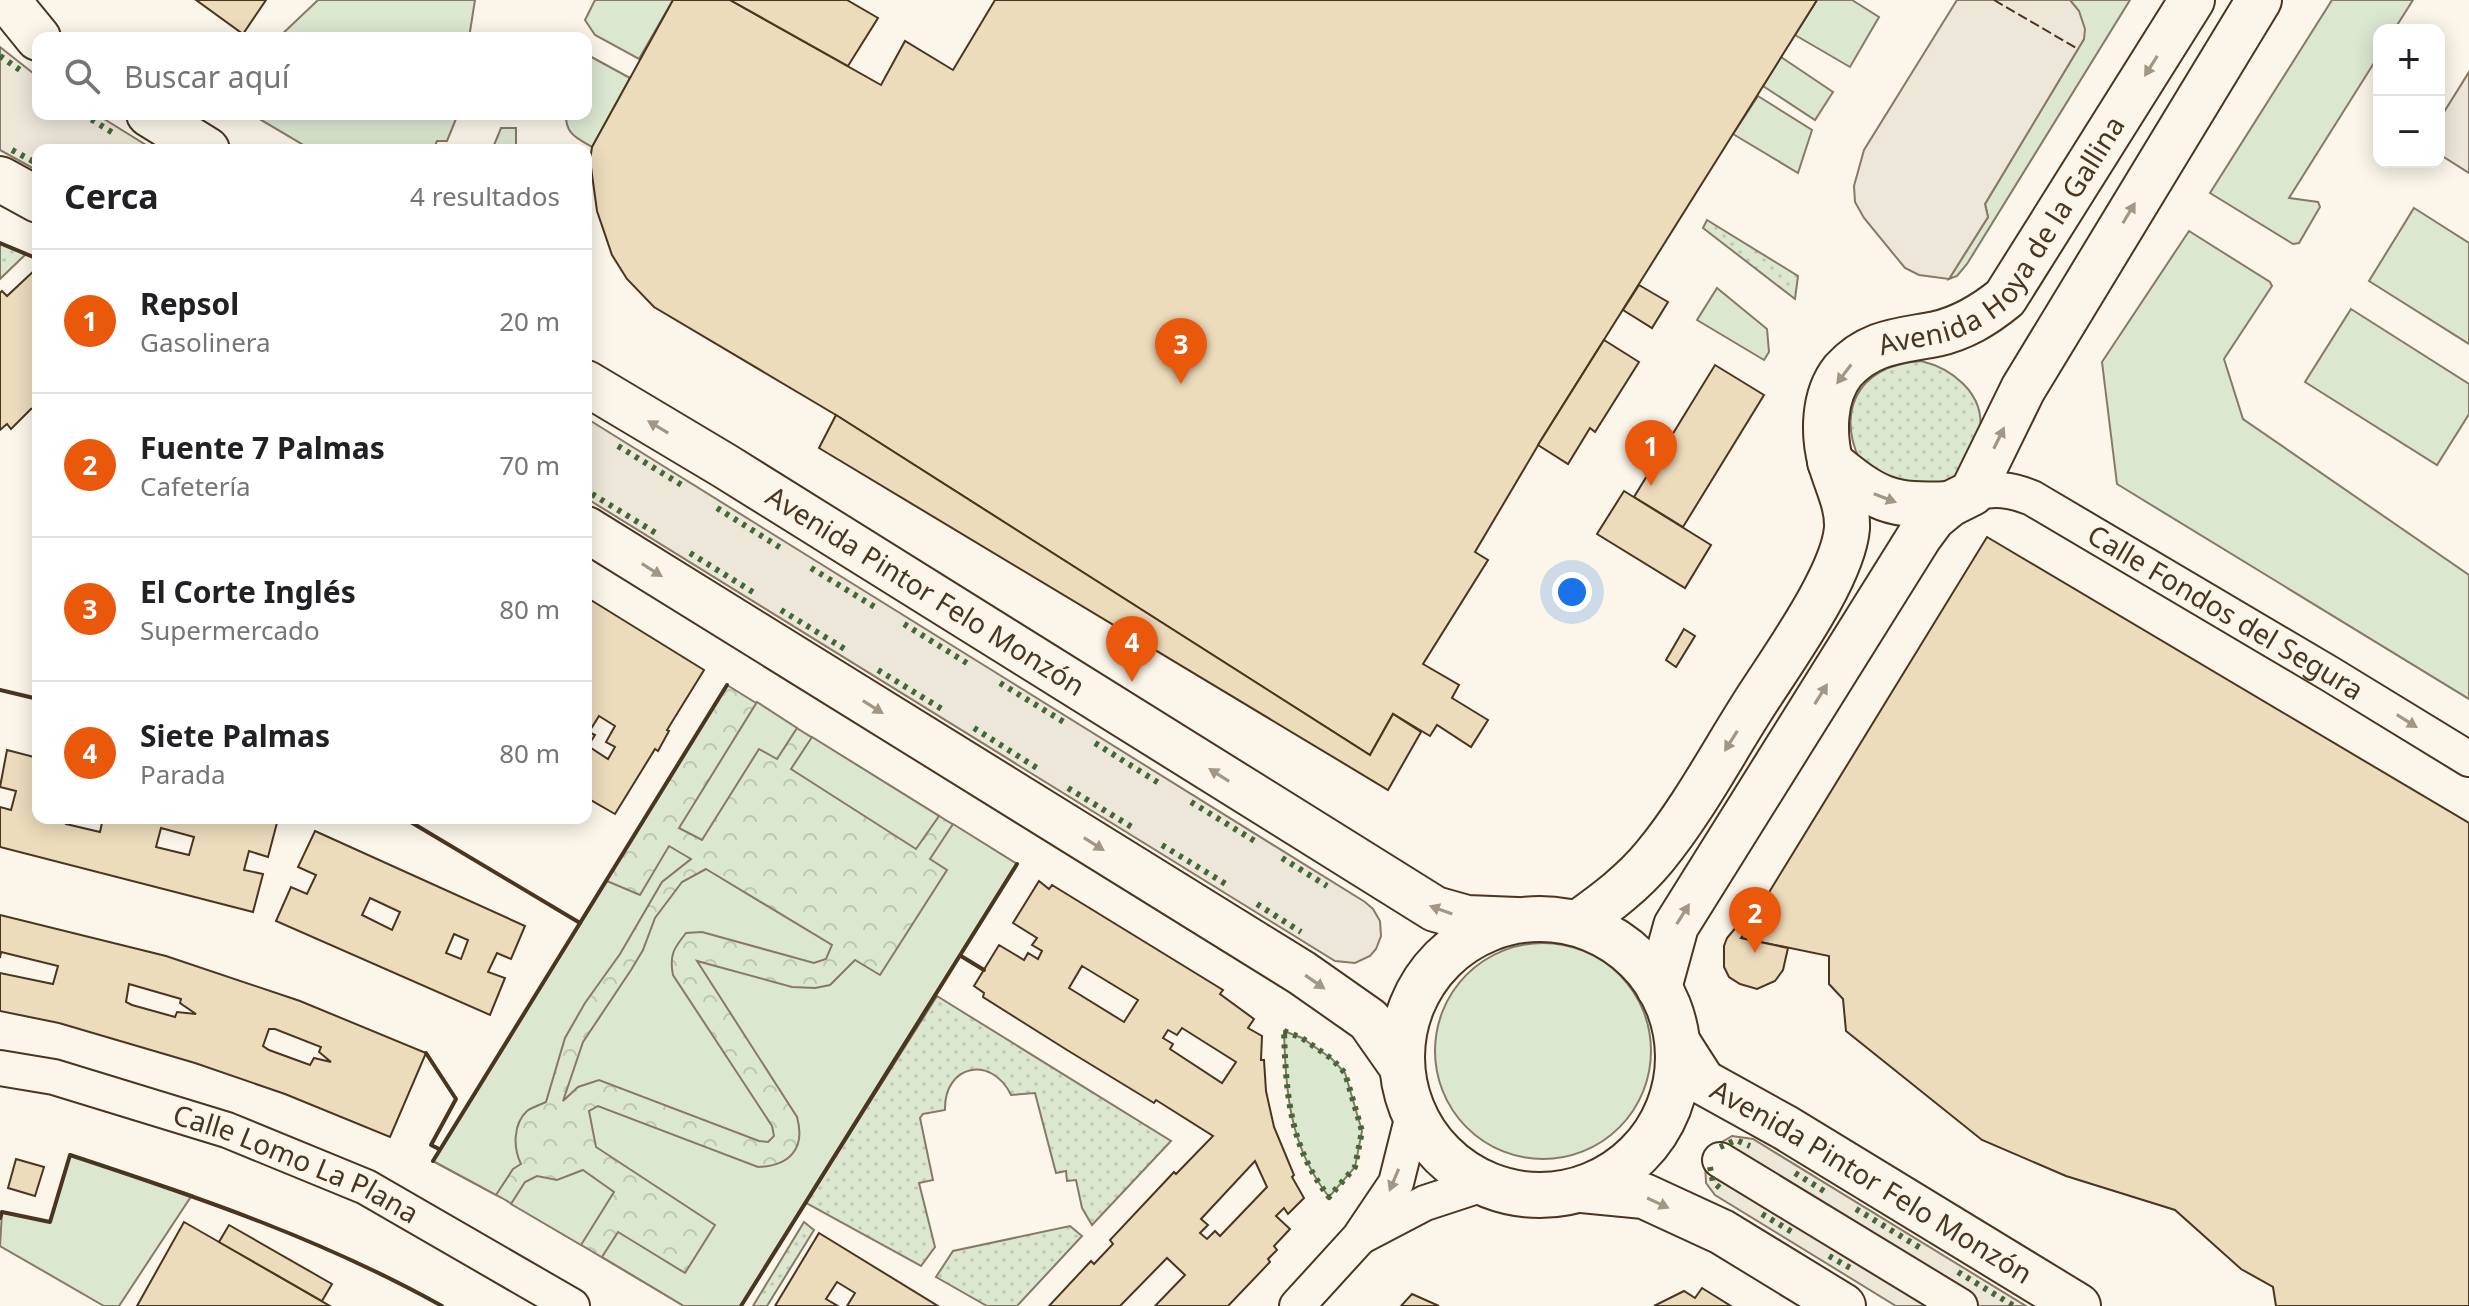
<!DOCTYPE html>
<html lang="es">
<meta charset="utf-8">
<style>
:root{--surface:#fff;--page:#f6f6f6;--text:#202124;--muted:#757577;--line:#e0e0e0;--accent:#ea580c}
body{margin:0;font-family:"Noto Sans",sans-serif;background:var(--page);color:var(--text)}
.controls{position:absolute;right:24px;top:24px;display:grid;overflow:hidden;border-radius:16px;box-shadow:0 4px 20px #0003}
.controls button{width:72px;height:72px;display:grid;place-items:center;padding:0;border:0;border-bottom:2px solid var(--line);background:var(--surface);color:var(--text);font:40px sans-serif}
.you{position:absolute;left:1572px;top:592px;width:28px;height:28px;margin:-20px;border:6px solid #fff;border-radius:50%;background:#1a73e8;box-shadow:0 0 0 12px #1a73e833}
.badge{display:grid;place-items:center;width:52px;height:52px;border-radius:50%;background:var(--accent);color:#fff;font-size:26px;font-weight:700}
.pin{position:absolute;translate:-50% -66px;filter:drop-shadow(0 2px 4px #0008)}
.pin::after{content:'';position:absolute;top:42px;width:28px;height:24px;background:inherit;clip-path:polygon(0 0,100% 0,50% 100%)}
.list{margin:0;padding:0;list-style:none}
h2{display:flex;justify-content:space-between;align-items:center;height:104px;margin:0;padding:0 32px;font-size:34px}
h2 small{font-size:26px;font-weight:400;color:var(--muted)}
.list li{display:grid;grid-template-columns:52px 1fr auto;gap:24px;align-items:center;box-sizing:border-box;height:144px;padding:0 32px;border-top:2px solid var(--line)}
.list b{display:block;font-size:30px;white-space:nowrap}
.list p{margin:0;font-size:26px;white-space:nowrap;color:var(--muted)}
.list em{font-size:26px;font-style:normal;color:var(--muted)}
.icon{flex:none;width:44px;height:44px;fill:none;stroke:currentColor;stroke-width:2;stroke-linecap:round;stroke-linejoin:round}
.map{position:relative;flex:none;width:2469px;height:1306px;overflow:hidden}
.search{position:absolute;background:var(--surface);box-shadow:0 4px 20px #0003;left:32px;top:32px;width:560px;height:88px;display:flex;align-items:center;gap:20px;box-sizing:border-box;padding:0 28px;border-radius:16px;color:var(--muted);font-size:30px}
.panel{position:absolute;background:var(--surface);box-shadow:0 4px 20px #0003;left:32px;top:144px;width:560px;height:680px;border-radius:16px}
.map>svg:first-child{display:block}
.grass{fill:url(#grass-dots);stroke:#887966;stroke-width:2}
.forest{fill:url(#forest-crowns);stroke:#887966;stroke-width:2}
.garden{fill:#dce7d0;stroke:#887966;stroke-width:2}
.parking{fill:#ede7d9;stroke:#887966;stroke-width:2}
.building{fill:#ecdcbc;stroke:#4a3520;stroke-width:2;fill-rule:evenodd}
.lines{fill:none;stroke-linecap:round;stroke-linejoin:round}
.street-casing{stroke:#4a3520;stroke-width:38}
.secondary-casing{stroke:#4a3520;stroke-width:48}
.street{stroke:#fbf6e9;stroke-width:34}
.secondary{stroke:#fbf6e9;stroke-width:44}
.hedge{stroke:#436837;stroke-width:6;stroke-dasharray:4 6;stroke-linecap:butt}
.fence{stroke:#4a3520;stroke-width:2;stroke-dasharray:10 4;stroke-linecap:butt}
.wall{stroke:#4a3520;stroke-width:4}
.oneway{fill:#a29684}
.labels{text-anchor:middle;stroke-width:6;stroke-linejoin:round;paint-order:stroke}
.street-label{font-size:28px;fill:#4a3520;stroke:#fbf6e9}
</style>
<div class="map">
<svg width="2469" height="1306" viewBox="0 0 2469 1306">
<defs>
<pattern id="grass-dots" width="8" height="8" patternUnits="userSpaceOnUse" patternTransform="scale(2)"><rect width="8" height="8" fill="#dce7d0"/><path d="M2 2h.1M6 6h.1" fill="none" stroke="#bec7b2" stroke-width="1.8" stroke-linecap="round"/></pattern>
<pattern id="forest-crowns" width="20" height="18" patternUnits="userSpaceOnUse" patternTransform="scale(2)"><rect width="20" height="18" fill="#dce7d0"/><path d="M2 6a3 3 0 1 1 6 0M12 15a3 3 0 1 1 6 0" fill="none" stroke="#bec7b2"/></pattern>
</defs>
<rect width="100%" height="100%" fill="#fbf6e9"/>
<g class="grass">
<polygon points="1707,220 1798,276 1795,299 1703,228"/>
<polygon points="0,243 26,254 0,279"/>
<path d="M1921,361C1951,368 1985,393 1980,430C1979,435 1975,442 1973,447C1971,454 1969,465 1964,470C1954,482 1940,487 1927,492L1865,470C1833,416 1855,365 1921,361Z"/>
<path d="M937,996L1171,1141L1092,1225L1082,1208L1076,1180L1067,1181L1066,1171L1056,1173L1035,1093L1011,1095C992,1055 944,1064 945,1110L923,1114L920,1118L933,1180L919,1183L935,1247L921,1266L806,1203Z"/>
<polygon points="804,1222 814,1230 767,1306 753,1306"/>
<polygon points="1070,1226 1082,1236 1017,1306 987,1306 936,1277 953,1251"/>
</g>
<polygon class="forest" points="727,685 1017,864 741,1306 684,1306 502,1198 433,1161"/>
<g class="garden">
<polygon points="318,0 475,0 469,38 278,38"/>
<polygon points="595,0 673,0 639,59 595,35 585,20"/>
<polygon points="1817,0 1852,0 1879,17 1850,67 1795,35"/>
<polygon points="2070,0 2130,0 1967,264 1957,276 1949,279 1988,217 1985,204 2084,39 2079,12"/>
<polygon points="2332,0 2413,0 2394,30 2379,30 2379,55 2289,198 2318,202 2320,207 2299,243 2293,244 2210,193"/>
<path d="M586,54L630,78L592,147C577,138 565,134 566,114H586Z"/>
<polygon points="1781,57 1833,92 1815,120 1763,86"/>
<polygon points="1758,96 1812,130 1798,173 1733,134"/>
<polygon points="251,114 458,114 447,141 437,141 433,150 312,150"/>
<polygon points="501,128 516,128 516,150 492,150"/>
<polygon points="2414,208 2469,243 2469,344 2369,281"/>
<polygon points="2189,231 2270,282 2272,286 2224,359 2243,419 2469,575 2469,699 2117,484 2102,362"/>
<polygon points="1717,288 1767,329 1769,352 1764,360 1697,320"/>
<polygon points="2351,309 2469,384 2469,414 2437,465 2305,382"/>
<polygon points="757,702 797,728 777,759 759,749 702,840 679,828"/>
<polygon points="812,737 939,816 916,849 791,769"/>
<path d="M953,824L1017,864L741,1306H684L602,1257L618,1232L685,1273L715,1225L596,1147L589,1111L598,1106L758,1167C789,1166 806,1149 797,1117L697,961L792,987L815,988L830,985L855,960L880,975L947,870L930,859Z"/>
<path d="M669,846L691,859L662,882L620,954L585,1003L565,1038L546,1102C540,1105 532,1107 527,1111C513,1124 513,1148 521,1164L513,1169L496,1195L433,1161L607,881L640,895Z"/>
<path d="M706,869L832,945L826,959L814,963L702,932L686,933C674,948 669,955 673,975L772,1126L774,1136L768,1142L759,1141L599,1080L578,1087L563,1101L583,1042L631,970L643,950L655,918L682,882Z"/>
<circle cx="1543" cy="1051" r="108"/>
<path d="M1284,1031L1302,1038L1332,1059L1345,1073L1362,1131L1355,1167L1329,1197C1289,1146 1286,1093 1284,1031Z"/>
<polygon points="70,1155 192,1195 119,1306 104,1306 0,1246 2,1212 50,1222"/>
<polygon points="583,1170 614,1192 581,1245 511,1204 525,1182 537,1176 557,1180"/>
</g>
<g class="parking">
<polygon points="1957,0 2070,0 2079,11 2085,29 2084,39 1985,204 1988,217 1949,279 1919,275 1905,268 1864,218 1855,202 1854,186 1864,150"/>
<polygon points="0,47 38,77 38,114 96,114 154,150 38,150 38,171 0,150"/>
<polygon points="2469,72 2469,173 2439,154 2439,120"/>
<polygon points="586,418 1365,902 1373,909 1380,921 1381,936 1376,949 1370,956 1355,963 1335,961 586,498"/>
<polygon points="1732,1136 1753,1139 2026,1306 1896,1306 1715,1195 1706,1183 1705,1161 1712,1148"/>
</g>
<g class="building">
<polygon points="196,0 266,0 243,34"/>
<polygon points="673,0 730,0 881,85 905,41 953,70 995,0 1817,0 1543,437 1475,552 1488,560 1423,664 1459,685 1452,698 1488,720 1471,747 1437,725 1430,736 1393,714 1370,755 836,415 654,307 627,279 612,255 597,211 590,160 592,147"/>
<polygon points="730,0 847,0 878,18 848,66"/>
<polygon points="38,267 38,407 31,409 11,429 7,424 0,430 0,293 2,291 7,296"/>
<polygon points="1639,285 1668,302 1652,328 1623,310"/>
<polygon points="1604,340 1639,362 1595,432 1590,428 1568,464 1538,445"/>
<polygon points="1715,365 1764,395 1683,527 1634,497"/>
<polygon points="836,415 1370,755 1393,714 1421,732 1388,790 819,448"/>
<polygon points="1624,491 1711,545 1685,588 1597,534"/>
<polygon points="1987,537 2469,823 2469,1306 2276,1306 2273,1287 2241,1269 2175,1210 2066,1176 1982,1140 1846,1031 1843,999 1829,984 1829,956 1741,938"/>
<path d="M586,597L704,670L667,730L669,731L658,751L655,749L615,814L587,798L586,800ZM599,716L615,726L606,742L615,747L608,759L588,746L595,735L589,732Z"/>
<polygon points="1684,629 1695,636 1676,667 1666,660"/>
<path d="M7,750L38,758V818H68L66,824L100,832L103,818L278,819L268,857L249,851L244,870L263,874L253,912L0,847V807L11,810L16,791L0,787ZM161,828L194,837L189,855L156,847Z"/>
<path d="M315,831L525,926L511,959L497,953L488,972L505,978L490,1015L276,921L291,887L307,894L316,875L298,867ZM370,898L400,912L392,930L362,915ZM454,934L468,940L461,959L446,953Z"/>
<path d="M1039,881L1049,889L1052,885L1223,990L1220,994L1254,1019L1248,1028L1262,1036L1261,1060H1264L1266,1091L1274,1127L1294,1175L1292,1177L1304,1198L1288,1214L1284,1208L1276,1216L1290,1229L1274,1246L1277,1250L1268,1259L1270,1262L1228,1306H1155L1185,1275L1167,1258L1120,1306H1049L1091,1261L1094,1264L1113,1244L1110,1240L1174,1172L1176,1174L1213,1136L1156,1100L1154,1103L1067,1050L983,997L984,993L974,986L999,945L1024,960L1028,953L1038,959L1042,951L1032,945L1037,938L1013,923ZM1082,966L1138,1000L1124,1022L1069,988ZM1182,1028L1236,1062L1222,1083L1170,1049L1173,1044L1163,1038L1168,1030L1177,1035ZM1255,1161L1267,1187L1220,1236L1215,1231L1207,1239L1200,1233L1208,1225L1201,1219Z"/>
<path d="M0,915L166,956L300,1001L426,1053L390,1137L285,1094L195,1063L59,1023L0,1011V973L53,984L58,966L1,952L0,958ZM129,984L181,999L180,1003L196,1014L177,1012L175,1017L132,1005L126,1002ZM269,1029H275L321,1047L319,1052L331,1062L314,1058L310,1065L269,1050L263,1046Z"/>
<polygon points="1750,924 1741,938 1788,948 1783,970 1775,981 1757,989 1740,984 1729,977 1724,967 1724,946 1727,938 1737,926"/>
<polygon points="16,1159 44,1167 35,1196 8,1188"/>
<polygon points="184,1222 219,1242 330,1306 137,1306"/>
<polygon points="229,1225 332,1284 322,1301 219,1242"/>
<polygon points="819,1233 938,1306 847,1306 855,1293 837,1282 826,1299 838,1306 775,1306"/>
<polygon points="1702,1288 1731,1306 1654,1306 1684,1291 1695,1298"/>
<polygon points="1412,1294 1439,1306 1401,1306"/>
</g>
<g class="lines">
<g class="street-casing">
<g id="street">
<path id="s1" d="M1972,493C1995,488 2010,489 2032,498L2330,674L2469,759"/>
<path id="s2" d="M0,1068L54,1077L227,1130L366,1187L572,1306"/>
<polyline points="1720,1160 1960,1306"/>
<polyline points="1362,1236 1425,1203 1483,1184"/>
<polyline points="1297,1306 1359,1238 1396,1183 1413,1115"/>
</g>
</g>
<g class="secondary-casing">
<g id="secondary">
<polyline points="13,0 16,11 38,38"/>
<polyline points="149,114 207,150"/>
<polyline points="0,179 38,200"/>
<path id="s3" d="M586,383L725,466L1435,909L1467,918L1517,920"/>
<path d="M1830,462C1876,500 1890,507 1950,504"/>
<polyline points="586,529 1302,973 1369,1020 1402,1067"/>
<circle cx="1540" cy="1057" r="138"/>
<path id="s4" d="M1578,923C1606,903 1633,883 1655,856C1692,811 1720,758 1751,709C1779,664 1843,578 1847,528C1848,505 1837,485 1831,464C1823,435 1823,396 1843,371C1870,341 1900,341 1936,334C1963,328 1984,315 2005,298L2192,0"/>
<polyline points="1659,988 1676,926 1919,537 1933,518 1950,504 1972,493 2023,389 2259,0"/>
<path id="s5" d="M1678,1043L1703,1082L1786,1128L2078,1306"/>
<polyline points="1582,1190 1644,1196 1722,1232 1843,1306"/>
</g>
</g>
<use href="#street" class="street"/>
<use href="#secondary" class="secondary"/>
<g class="hedge">
<polyline points="0,56 20,70"/>
<polyline points="83,114 113,133"/>
<polyline points="12,150 38,164"/>
<polyline points="586,427 594,432"/>
<polyline points="618,446 685,487"/>
<polyline points="592,494 659,535"/>
<polyline points="717,508 784,550"/>
<polyline points="690,553 756,594"/>
<polyline points="811,568 878,609"/>
<polyline points="781,610 848,651"/>
<polyline points="904,624 970,665"/>
<polyline points="878,670 945,711"/>
<polyline points="1000,683 1067,724"/>
<polyline points="974,728 1040,770"/>
<polyline points="1095,743 1162,785"/>
<polyline points="1068,788 1135,829"/>
<polyline points="1191,802 1258,843"/>
<polyline points="1162,845 1229,886"/>
<polyline points="1282,858 1327,886"/>
<polyline points="1257,904 1301,932"/>
<path d="M1284,1031L1302,1038L1332,1059L1345,1073L1362,1131L1355,1167L1329,1197C1289,1146 1286,1093 1284,1031Z"/>
<polyline points="1720,1147 1736,1140 1750,1146"/>
<polyline points="1710,1167 1713,1182 1720,1188"/>
<polyline points="1795,1173 1824,1191"/>
<polyline points="1856,1209 1922,1249"/>
<polyline points="1762,1214 1792,1232"/>
<polyline points="1829,1256 1854,1270"/>
<polyline points="1958,1272 2014,1306"/>
</g>
<polyline class="fence" points="1994,0 2078,49"/>
<g class="wall">
<polyline points="0,243 38,259"/>
<polyline points="0,690 38,699"/>
<polyline points="404,818 580,923 433,1161"/>
<polyline points="580,923 727,685"/>
<polyline points="961,956 984,970"/>
<polyline points="426,1053 456,1099 431,1145 439,1149"/>
<path d="M0,1218L2,1212L50,1222L70,1155C198,1197 324,1240 442,1306"/>
<polyline points="741,1306 1017,864"/>
</g>
</g>
<defs><path id="oneway-solid" d="M-6-.8H1V-3.2L6.5 0L1 3.2V.8H-6Z" transform="scale(2)"/></defs>
<g class="oneway">
<use href="#oneway-solid" transform="translate(2151 66) rotate(122)"/>
<use href="#oneway-solid" transform="translate(2129 213) rotate(-59)"/>
<use href="#oneway-solid" transform="translate(1844 374) rotate(127)"/>
<use href="#oneway-solid" transform="translate(658 427) rotate(-149)"/>
<use href="#oneway-solid" transform="translate(1999 438) rotate(-64)"/>
<use href="#oneway-solid" transform="translate(1885 498) rotate(21)"/>
<use href="#oneway-solid" transform="translate(652 570) rotate(32)"/>
<use href="#oneway-solid" transform="translate(1821 694) rotate(-58)"/>
<use href="#oneway-solid" transform="translate(873 707) rotate(32)"/>
<use href="#oneway-solid" transform="translate(2407 721) rotate(32)"/>
<use href="#oneway-solid" transform="translate(1731 741) rotate(122)"/>
<use href="#oneway-solid" transform="translate(1219 775) rotate(-148)"/>
<use href="#oneway-solid" transform="translate(1094 844) rotate(32)"/>
<use href="#oneway-solid" transform="translate(1441 910) rotate(-160)"/>
<use href="#oneway-solid" transform="translate(1683 914) rotate(-58)"/>
<use href="#oneway-solid" transform="translate(1315 982) rotate(35)"/>
<use href="#oneway-solid" transform="translate(1394 1180) rotate(113)"/>
<use href="#oneway-solid" transform="translate(1658 1203) rotate(25)"/>
</g>
<g class="labels">
<g class="street-label">
<text dy="10" stroke="none"><textPath href="#s4" startOffset="866">Avenida Hoya de la Gallina</textPath></text>
<text dy="10" stroke="none"><textPath href="#s3" startOffset="398">Avenida Pintor Felo Monzón</textPath></text>
<text dy="10" stroke="none"><textPath href="#s1" startOffset="286">Calle Fondos del Segura</textPath></text>
<text dy="10" stroke="none"><textPath href="#s2" startOffset="312">Calle Lomo La Plana</textPath></text>
<text dy="10" stroke="none"><textPath href="#s5" startOffset="242">Avenida Pintor Felo Monzón</textPath></text>
</g>
</g>
</svg>
<div class="controls">
<button>+</button>
<button>−</button>
</div>
<div class="you"></div>
<div class="pin badge" style="left:1651px;top:486px">1</div>
<div class="pin badge" style="left:1755px;top:953px">2</div>
<div class="pin badge" style="left:1181px;top:384px">3</div>
<div class="pin badge" style="left:1132px;top:682px">4</div>
<div class="search"><svg class="icon" aria-label="search" viewBox="0 0 24 24"><circle cx="10" cy="10" r="6"/><path d="M15 15l6 6"/></svg>Buscar aquí</div>
<section class="panel">
<h2>Cerca<small>4 resultados</small></h2>
<ul class="list">
<li><span class="badge">1</span><div><b>Repsol</b><p>Gasolinera</p></div><em>20 m</em></li>
<li><span class="badge">2</span><div><b>Fuente 7 Palmas</b><p>Cafetería</p></div><em>70 m</em></li>
<li><span class="badge">3</span><div><b>El Corte Inglés</b><p>Supermercado</p></div><em>80 m</em></li>
<li><span class="badge">4</span><div><b>Siete Palmas</b><p>Parada</p></div><em>80 m</em></li>
</ul>
</section>
</div>
